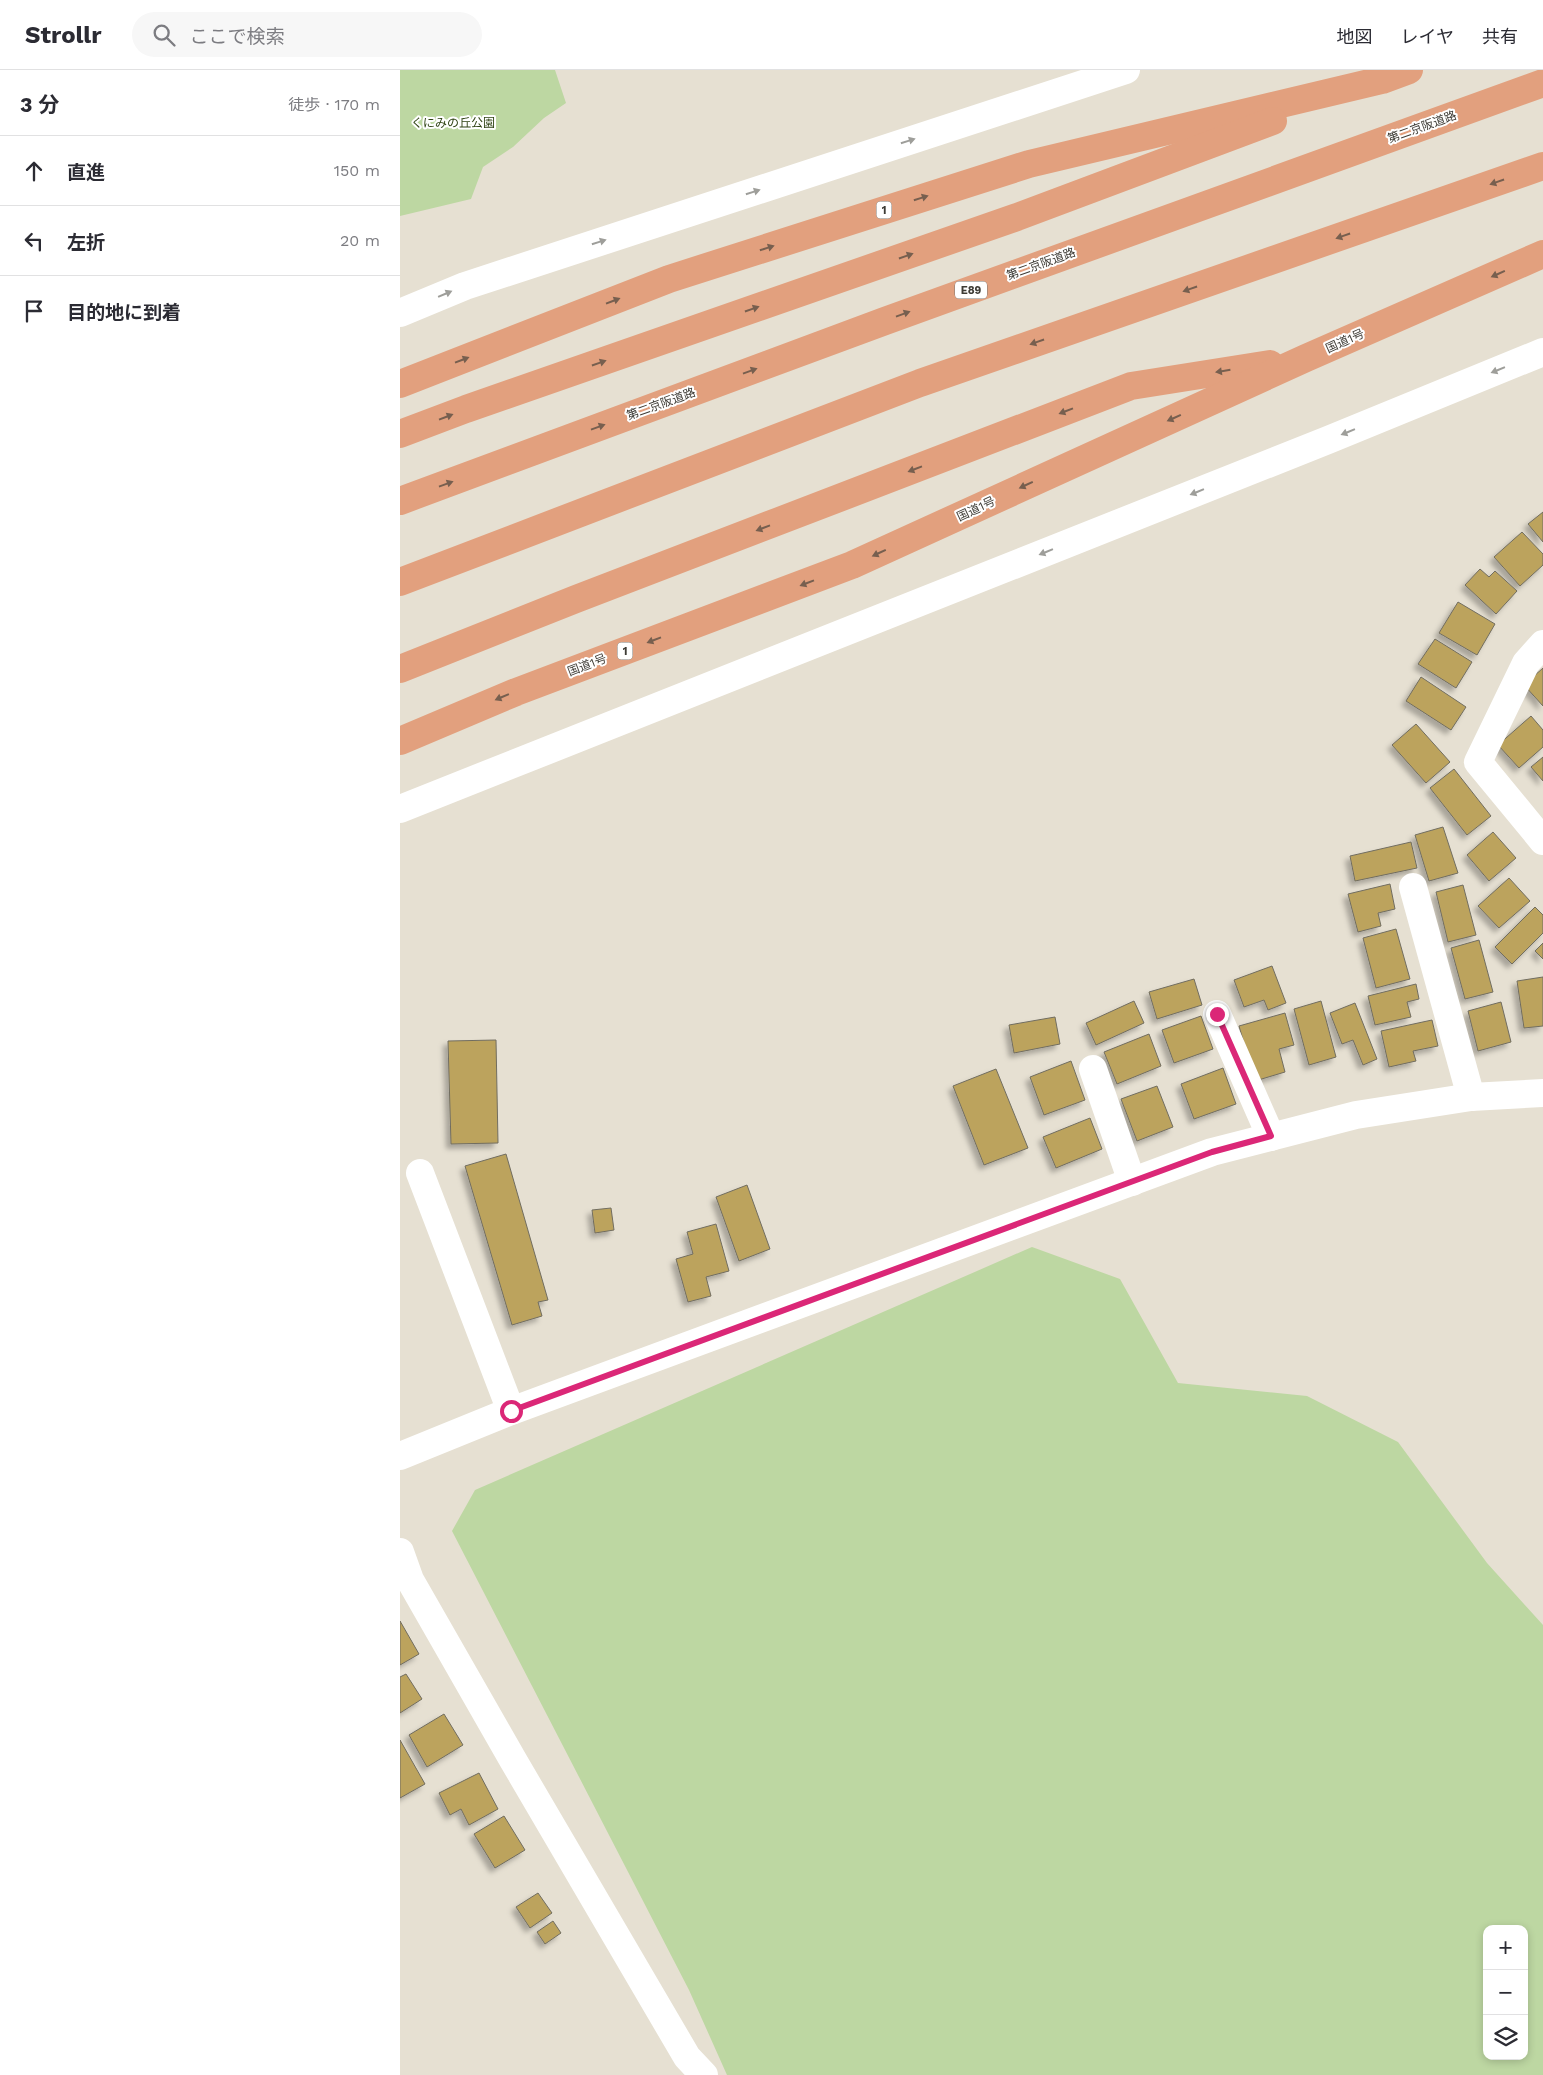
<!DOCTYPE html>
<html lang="ja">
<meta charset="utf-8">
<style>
:root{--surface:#fff;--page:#f7f7f7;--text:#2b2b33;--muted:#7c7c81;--line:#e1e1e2}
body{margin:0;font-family:"Work Sans","Noto Sans JP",sans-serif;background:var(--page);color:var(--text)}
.controls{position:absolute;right:15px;bottom:15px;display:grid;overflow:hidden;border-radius:10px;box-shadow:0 2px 8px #0003}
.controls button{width:45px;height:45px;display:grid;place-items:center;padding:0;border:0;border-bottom:1px solid var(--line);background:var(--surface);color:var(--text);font:25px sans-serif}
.stop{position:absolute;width:15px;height:15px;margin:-11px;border:4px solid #db2777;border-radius:50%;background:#fff}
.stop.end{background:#db2777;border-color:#fff;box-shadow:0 1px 5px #0008}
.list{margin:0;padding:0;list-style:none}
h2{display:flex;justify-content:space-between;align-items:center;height:65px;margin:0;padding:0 20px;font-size:21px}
h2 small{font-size:16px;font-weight:400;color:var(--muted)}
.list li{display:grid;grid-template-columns:32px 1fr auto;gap:15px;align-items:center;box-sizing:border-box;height:70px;padding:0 20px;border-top:1px solid var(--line)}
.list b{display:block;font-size:19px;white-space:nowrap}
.list em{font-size:16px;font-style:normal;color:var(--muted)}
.icon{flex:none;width:28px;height:28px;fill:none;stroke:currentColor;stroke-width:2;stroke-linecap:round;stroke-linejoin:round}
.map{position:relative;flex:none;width:1143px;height:2005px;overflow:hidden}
header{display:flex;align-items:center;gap:30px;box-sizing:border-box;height:70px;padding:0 25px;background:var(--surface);border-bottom:1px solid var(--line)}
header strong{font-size:24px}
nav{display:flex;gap:28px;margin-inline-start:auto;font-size:18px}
.search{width:350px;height:45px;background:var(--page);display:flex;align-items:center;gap:12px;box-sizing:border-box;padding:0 18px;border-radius:28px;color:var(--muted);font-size:19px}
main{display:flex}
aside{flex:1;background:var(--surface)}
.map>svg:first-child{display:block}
.green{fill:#bdd7a2;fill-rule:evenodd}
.building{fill:#bca35d;stroke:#716d60;filter:url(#shadow)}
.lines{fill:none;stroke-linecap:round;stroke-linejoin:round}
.minor{stroke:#fff;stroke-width:28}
.highway{stroke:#e2a07e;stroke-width:28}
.oneway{fill:#9e9e9a}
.oneway2{fill:#775f4f}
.route{stroke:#db2777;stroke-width:6}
.labels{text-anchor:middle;stroke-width:4;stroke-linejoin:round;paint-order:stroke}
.shield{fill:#fff;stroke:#787672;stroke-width:1}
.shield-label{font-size:11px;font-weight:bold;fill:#3e3c36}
.park-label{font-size:12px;fill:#2e4213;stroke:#fff}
.street-label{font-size:12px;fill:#3e3c36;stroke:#fff}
</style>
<header>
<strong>Strollr</strong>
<div class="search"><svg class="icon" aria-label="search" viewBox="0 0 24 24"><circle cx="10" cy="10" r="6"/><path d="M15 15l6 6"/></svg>ここで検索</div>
<nav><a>地図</a><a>レイヤ</a><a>共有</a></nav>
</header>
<main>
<aside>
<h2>3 分<small>徒歩 · 170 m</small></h2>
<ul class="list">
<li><svg class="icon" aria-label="ahead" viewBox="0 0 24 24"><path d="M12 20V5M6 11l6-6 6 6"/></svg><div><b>直進</b></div><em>150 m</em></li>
<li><svg class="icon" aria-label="left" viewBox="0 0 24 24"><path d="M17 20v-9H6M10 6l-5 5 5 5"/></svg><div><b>左折</b></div><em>20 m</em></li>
<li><svg class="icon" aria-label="arrive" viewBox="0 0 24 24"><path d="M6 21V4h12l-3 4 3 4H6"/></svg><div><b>目的地に到着</b></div></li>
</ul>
</aside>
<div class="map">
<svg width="1143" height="2005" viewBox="0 0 1143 2005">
<defs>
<filter id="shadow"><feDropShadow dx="-4.5" dy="4.5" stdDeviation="2.5" flood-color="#0004"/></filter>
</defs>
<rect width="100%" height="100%" fill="#e6e0d2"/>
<g class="green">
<polygon points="0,0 155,0 166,33 144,48 113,77 83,97 71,129 0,146"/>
<path d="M632,1177L720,1209L778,1313L907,1326L998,1372L1087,1493L1143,1555V2005H327L289,1920L52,1461L75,1420ZM1087,1859H1124V1986H1087Z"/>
</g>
<g class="building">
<polygon points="1143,442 1143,472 1128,454"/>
<polygon points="1122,462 1143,484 1143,495 1120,516 1094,487"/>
<polygon points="1080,499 1089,507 1095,501 1117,521 1096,544 1065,515"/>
<polygon points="1058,532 1095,554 1077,585 1039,563"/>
<polygon points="1035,569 1072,592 1056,618 1018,594"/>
<polygon points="1143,598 1143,636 1124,615"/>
<polygon points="1021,607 1066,637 1051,660 1006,631"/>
<polygon points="1131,646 1143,660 1143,677 1119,698 1098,675"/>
<polygon points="1016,654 1050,692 1026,713 992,675"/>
<polygon points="1143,687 1143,711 1131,697"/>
<polygon points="1054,699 1091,746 1067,765 1030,718"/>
<polygon points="1043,757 1058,803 1029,811 1015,765"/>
<polygon points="1093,762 1116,788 1089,811 1067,785"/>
<polygon points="1011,772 1017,798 955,811 950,786"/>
<polygon points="1109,808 1130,831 1099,858 1078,836"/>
<polygon points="990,814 995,839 978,843 981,856 958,862 948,824"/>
<polygon points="1063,815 1076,865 1048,872 1036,822"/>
<polygon points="1135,837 1143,845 1143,863 1112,894 1095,877"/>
<polygon points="996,859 1010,909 976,918 963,868"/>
<polygon points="1079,870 1093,922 1065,929 1051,878"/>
<polygon points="1143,873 1143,889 1135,881"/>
<polygon points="872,896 886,933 868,940 864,930 844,937 834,910"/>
<polygon points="1143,907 1143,956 1124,958 1117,911"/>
<polygon points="794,909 802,935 757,949 749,922"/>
<polygon points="1016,914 1019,929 1007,932 1011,947 975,955 968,926"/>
<polygon points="734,931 744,953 696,975 686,953"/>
<polygon points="921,931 936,987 909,995 894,939"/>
<polygon points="1101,932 1111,972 1078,981 1068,941"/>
<polygon points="955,933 977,989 963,995 953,970 942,974 930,943"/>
<polygon points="885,943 894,975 879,979 885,1002 855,1011 839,956"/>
<polygon points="801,946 813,979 774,993 762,960"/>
<polygon points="655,947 660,974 614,983 609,955"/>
<polygon points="1032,950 1038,976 1013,981 1016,991 989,997 981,961"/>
<polygon points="749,964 761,996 717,1014 704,982"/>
<polygon points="96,970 98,1073 51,1074 48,971"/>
<polygon points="671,991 685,1030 644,1045 630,1007"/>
<polygon points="823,998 836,1034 794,1049 781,1014"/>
<polygon points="596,999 628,1078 584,1095 553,1016"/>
<polygon points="757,1016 773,1057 737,1071 721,1029"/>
<polygon points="690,1048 702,1079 656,1098 643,1067"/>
<polygon points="106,1084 148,1230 138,1232 142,1246 112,1255 65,1096"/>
<polygon points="347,1115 370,1179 339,1191 316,1127"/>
<polygon points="211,1138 214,1160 195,1163 192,1140"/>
<polygon points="316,1154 329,1201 306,1207 311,1226 288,1232 276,1189 293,1184 287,1162"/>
<polygon points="0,1551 19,1584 0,1595"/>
<polygon points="6,1604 22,1629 0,1643 0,1607"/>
<polygon points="44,1644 63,1675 27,1697 9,1665"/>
<polygon points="0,1670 25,1714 0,1728"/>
<polygon points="79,1703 98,1739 69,1755 61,1739 50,1745 39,1723"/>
<polygon points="104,1746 125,1780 95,1798 74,1764"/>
<polygon points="138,1823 152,1843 130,1858 116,1837"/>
<polygon points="153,1851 161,1863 145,1874 137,1862"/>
</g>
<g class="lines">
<g class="minor">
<polyline points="0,243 65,216 726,0"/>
<polyline points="1143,574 1126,593 1078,692 1143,771"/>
<polyline points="0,739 928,370 1143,282"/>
<polyline points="1013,817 1071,1027"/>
<polyline points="817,944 871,1067"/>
<polyline points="693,999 732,1112"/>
<polyline points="20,1103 111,1341"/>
<polyline points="0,1386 111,1341 812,1082 956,1045 1071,1027 1143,1023"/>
<polyline points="0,1482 10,1510 113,1690 287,1987 304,2005"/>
</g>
<g class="highway">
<polyline points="0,314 269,209 629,94 982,10 1009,0"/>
<polyline points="0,364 66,339 617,147 873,51"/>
<polyline points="0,431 485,251 1143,13"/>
<polyline points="0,512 520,313 1143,96"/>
<polyline points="0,599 176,529 731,316 870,294"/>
<polyline points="0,671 116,622 452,495 906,288 1143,184"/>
</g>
</g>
<defs><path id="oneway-solid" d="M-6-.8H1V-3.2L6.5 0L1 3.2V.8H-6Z" transform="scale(1.25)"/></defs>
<g class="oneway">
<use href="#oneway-solid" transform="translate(508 71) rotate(-18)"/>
<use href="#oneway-solid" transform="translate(353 122) rotate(-18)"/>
<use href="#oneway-solid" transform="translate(199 172) rotate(-18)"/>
<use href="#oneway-solid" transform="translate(45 224) rotate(-23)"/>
<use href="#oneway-solid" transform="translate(1098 300) rotate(158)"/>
<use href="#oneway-solid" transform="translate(948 362) rotate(158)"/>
<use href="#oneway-solid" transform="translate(797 422) rotate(158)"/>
<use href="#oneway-solid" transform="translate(646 482) rotate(158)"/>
</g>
<g class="oneway2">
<use href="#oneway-solid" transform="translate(1097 112) rotate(161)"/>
<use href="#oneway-solid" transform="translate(521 128) rotate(-18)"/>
<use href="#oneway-solid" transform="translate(943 166) rotate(161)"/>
<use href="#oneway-solid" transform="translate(367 178) rotate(-18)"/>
<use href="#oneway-solid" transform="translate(506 186) rotate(-19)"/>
<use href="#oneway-solid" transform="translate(1098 204) rotate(156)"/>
<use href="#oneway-solid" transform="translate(790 219) rotate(161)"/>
<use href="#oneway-solid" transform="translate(213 231) rotate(-21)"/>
<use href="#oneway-solid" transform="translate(352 239) rotate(-19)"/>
<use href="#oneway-solid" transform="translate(503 244) rotate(-20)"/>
<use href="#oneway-solid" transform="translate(637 272) rotate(161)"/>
<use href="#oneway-solid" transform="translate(62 290) rotate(-21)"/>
<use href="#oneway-solid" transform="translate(199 293) rotate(-19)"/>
<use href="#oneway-solid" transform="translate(350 301) rotate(-20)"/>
<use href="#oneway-solid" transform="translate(823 301) rotate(171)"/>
<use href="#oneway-solid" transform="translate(666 341) rotate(159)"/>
<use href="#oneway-solid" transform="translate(46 347) rotate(-21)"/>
<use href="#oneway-solid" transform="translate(774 348) rotate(156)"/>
<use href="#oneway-solid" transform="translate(198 357) rotate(-20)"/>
<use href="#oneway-solid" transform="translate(515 399) rotate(159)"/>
<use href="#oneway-solid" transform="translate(46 414) rotate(-20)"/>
<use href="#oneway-solid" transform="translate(626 415) rotate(155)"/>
<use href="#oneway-solid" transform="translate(363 458) rotate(159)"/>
<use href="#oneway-solid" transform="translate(479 483) rotate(155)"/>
<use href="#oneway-solid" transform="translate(407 513) rotate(159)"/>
<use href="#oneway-solid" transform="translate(254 570) rotate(159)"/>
<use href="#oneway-solid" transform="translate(102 627) rotate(157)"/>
</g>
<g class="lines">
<polyline class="route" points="111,1341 812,1082 871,1066 817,944"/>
</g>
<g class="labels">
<g class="shield">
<rect x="476.5" y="131.5" width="15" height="17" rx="4"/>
<rect x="555" y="211.5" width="32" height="17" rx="4"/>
<rect x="217.5" y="572.5" width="15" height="17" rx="4"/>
</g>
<g class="shield-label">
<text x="484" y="144">1</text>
<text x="571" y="224">E89</text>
<text x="225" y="585">1</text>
</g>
<g class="park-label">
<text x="53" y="57">くにみの丘公園</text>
</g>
<g class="street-label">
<text transform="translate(1022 57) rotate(-20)" y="4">第二京阪道路</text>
<text transform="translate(641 194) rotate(-20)" y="4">第二京阪道路</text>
<text transform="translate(945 271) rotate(-24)" y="4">国道1号</text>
<text transform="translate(261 334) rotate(-20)" y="4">第二京阪道路</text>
<text transform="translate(576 439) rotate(-25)" y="4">国道1号</text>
<text transform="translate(187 595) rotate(-21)" y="4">国道1号</text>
</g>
</g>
</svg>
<div class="controls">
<button>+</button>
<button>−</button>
<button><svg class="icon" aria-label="layers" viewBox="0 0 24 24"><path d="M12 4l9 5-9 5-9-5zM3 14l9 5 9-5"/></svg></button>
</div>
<div class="stop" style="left:111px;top:1341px"></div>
<div class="stop end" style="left:817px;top:944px"></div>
</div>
</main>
